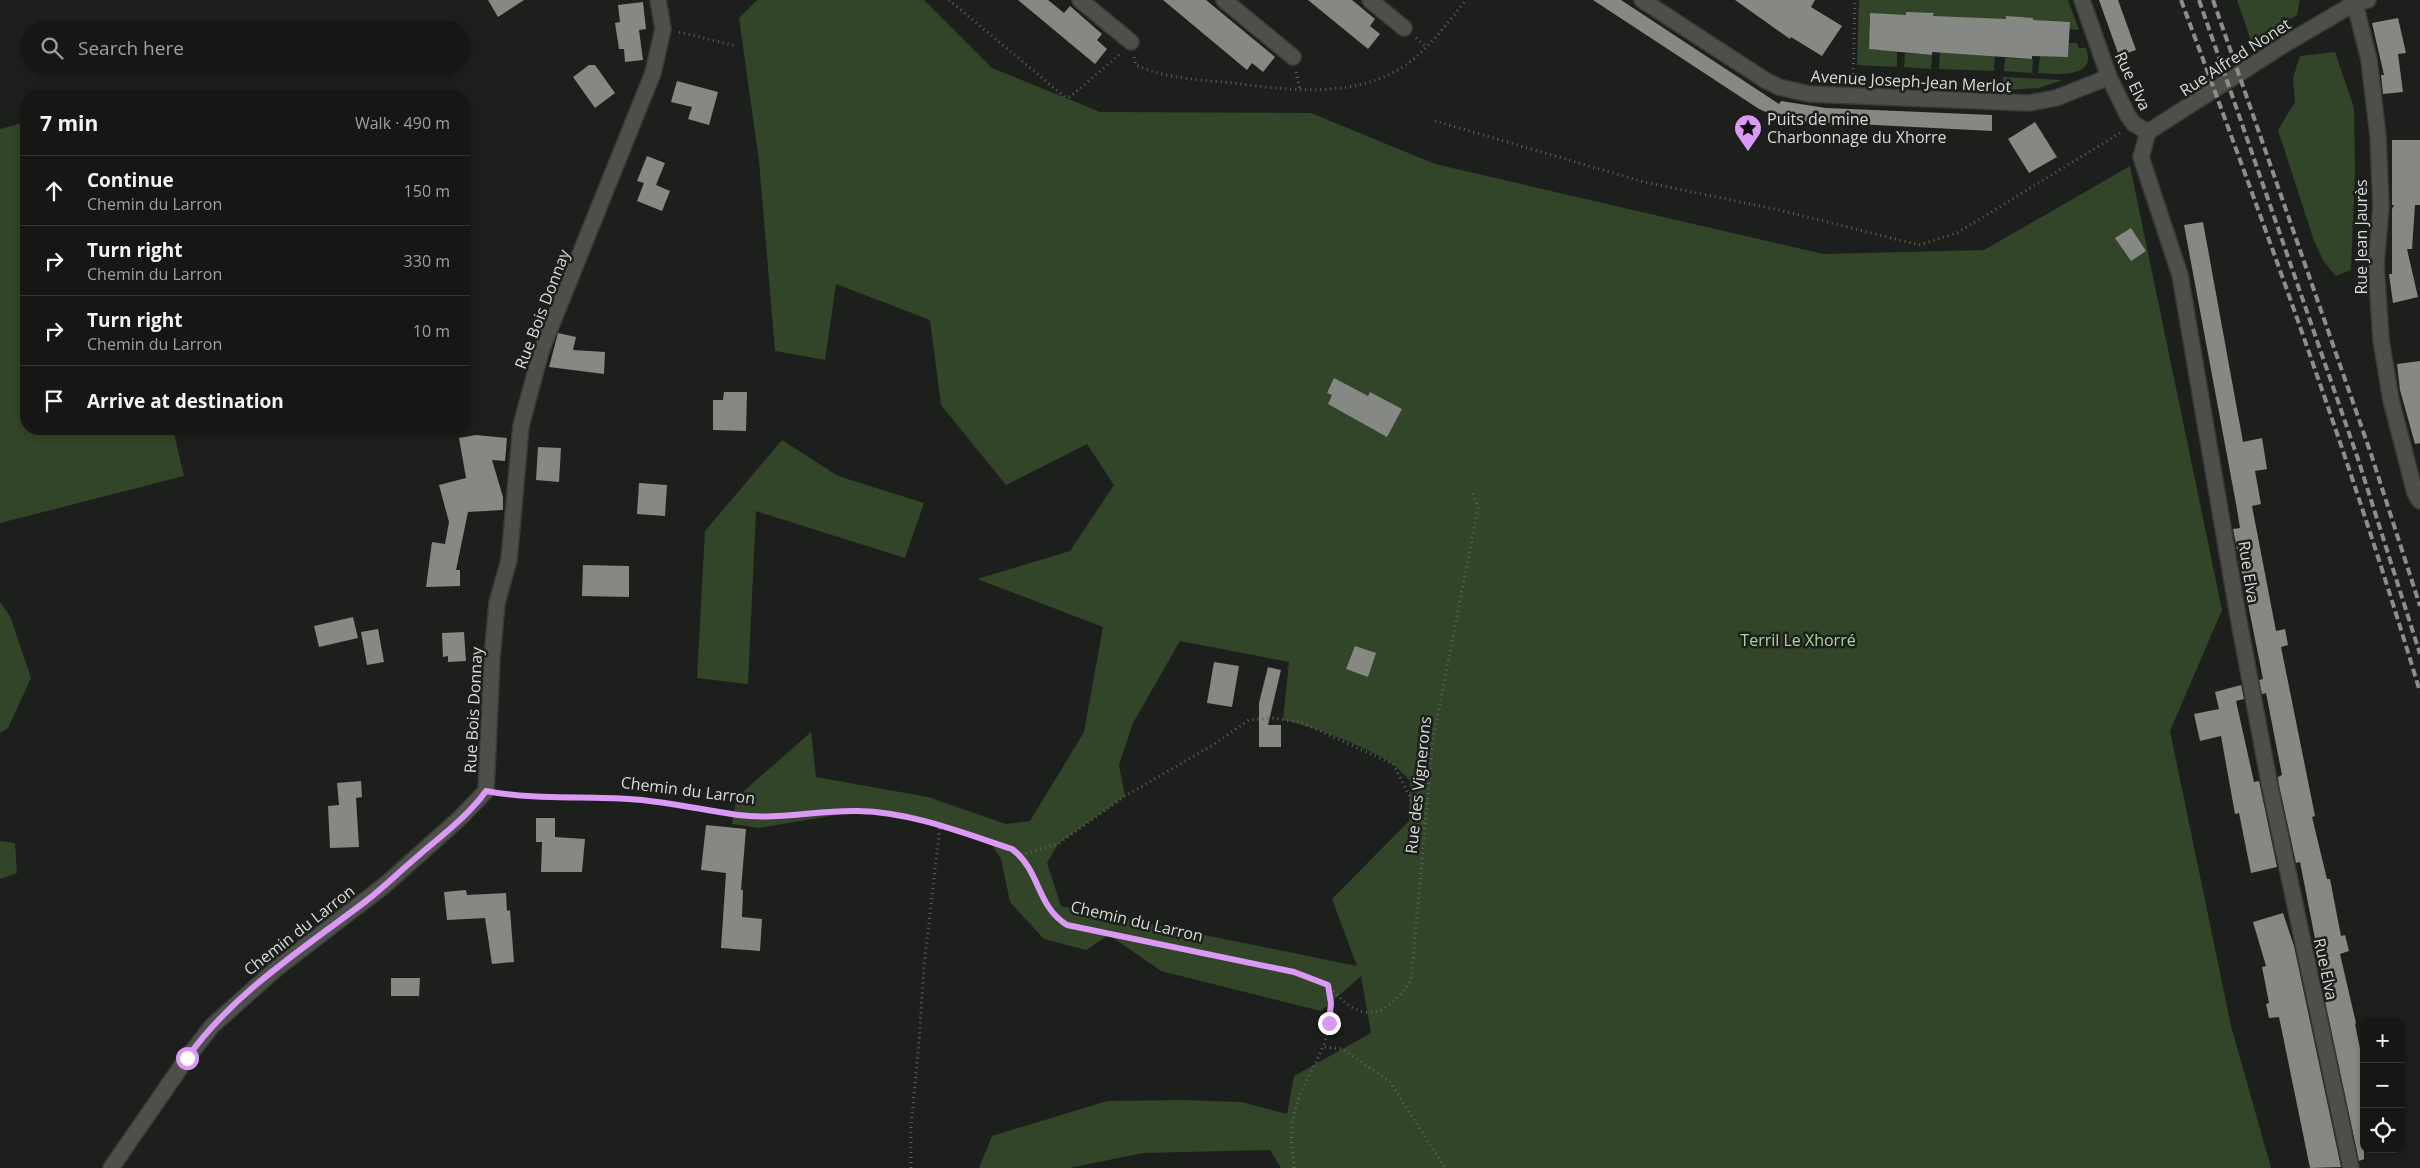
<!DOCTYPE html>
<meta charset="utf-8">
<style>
:root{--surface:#161715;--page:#1f201e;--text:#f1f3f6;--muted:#9e9fa0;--line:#353634}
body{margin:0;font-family:"Open Sans",sans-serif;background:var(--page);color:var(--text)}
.controls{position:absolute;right:15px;bottom:15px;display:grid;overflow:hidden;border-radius:10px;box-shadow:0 2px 8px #0003}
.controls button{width:45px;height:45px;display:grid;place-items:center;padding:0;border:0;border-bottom:1px solid var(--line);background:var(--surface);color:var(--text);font:25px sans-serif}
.stop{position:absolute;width:15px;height:15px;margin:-11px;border:4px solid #db99f5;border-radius:50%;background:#fff}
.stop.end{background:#db99f5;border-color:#fff;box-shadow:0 1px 5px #0008}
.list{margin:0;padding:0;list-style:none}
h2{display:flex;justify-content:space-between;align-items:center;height:65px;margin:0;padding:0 20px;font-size:21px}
h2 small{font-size:16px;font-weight:400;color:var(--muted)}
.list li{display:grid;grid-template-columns:32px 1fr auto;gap:15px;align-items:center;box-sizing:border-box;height:70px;padding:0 20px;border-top:1px solid var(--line)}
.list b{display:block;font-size:19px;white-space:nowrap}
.list p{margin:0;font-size:16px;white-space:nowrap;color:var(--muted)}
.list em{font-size:16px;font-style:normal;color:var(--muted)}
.icon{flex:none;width:28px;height:28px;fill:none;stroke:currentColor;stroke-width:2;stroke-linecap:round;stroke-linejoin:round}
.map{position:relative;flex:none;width:2420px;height:1168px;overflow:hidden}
.search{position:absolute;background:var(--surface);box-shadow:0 2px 8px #0003;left:20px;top:20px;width:450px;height:55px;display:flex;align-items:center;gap:12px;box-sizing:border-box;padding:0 18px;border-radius:28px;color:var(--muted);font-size:19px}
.panel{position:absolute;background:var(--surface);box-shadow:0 2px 8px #0003;left:20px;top:90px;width:450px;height:345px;border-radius:20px}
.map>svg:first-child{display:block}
.green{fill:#324528;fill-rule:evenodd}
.building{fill:#858883}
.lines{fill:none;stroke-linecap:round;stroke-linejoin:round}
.minor-casing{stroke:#393b38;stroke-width:18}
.path{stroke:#616360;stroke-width:3;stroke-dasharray:1 4;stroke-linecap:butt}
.minor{stroke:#4c4f4a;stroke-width:15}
.rail{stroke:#8c8e8b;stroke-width:4;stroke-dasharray:8 4;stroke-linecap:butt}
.route{stroke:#db99f5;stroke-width:6}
.labels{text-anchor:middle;stroke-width:5;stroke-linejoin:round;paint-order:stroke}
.street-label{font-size:16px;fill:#d9dbd8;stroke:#1d1f1c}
.poi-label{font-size:16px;fill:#d9dbd8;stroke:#1d1f1c;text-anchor:start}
.park-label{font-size:16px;fill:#acd599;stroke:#1d1f1c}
</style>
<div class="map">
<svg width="2420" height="1168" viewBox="0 0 2420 1168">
<rect width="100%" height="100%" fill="#1d1f1c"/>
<g class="green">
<path d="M757,0H924L992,68L1100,112L1311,113L1435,164L1823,254L1984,250L2130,166L2222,610L2170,731L2231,1026L2271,1168H1281L1270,1150L1143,1153L1069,1168H979L992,1136L1107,1101L1183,1100L1241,1102L1287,1114L1294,1076L1371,1033L1361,976L1321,1011L1161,971L1109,935L1086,950L1044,939L1010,902L1001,859L990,842L940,825L901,817L860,811L759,828L732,824L737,797L811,732L816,777L928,797L1006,824L1030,821L1084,732L1103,627L977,579L1070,551L1114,485L1087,444L1006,485L941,405L930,320L836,284L825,360L775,351L759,161L739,18ZM1180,641L1289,662L1283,720C1308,724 1375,750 1394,765C1400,770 1405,776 1410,781L1409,821L1332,899L1357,966L1061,906L1047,863L1058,844L1125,796L1119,765L1133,723Z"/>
<polygon points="1859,0 2068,0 2079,30 2070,29 2069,22 2033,22 2033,18 2006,17 2006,21 1933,18 1934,14 1906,17 1870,13 1869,28 1872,28 1872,35 1869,35 1869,49 1897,51 1897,67 1857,65"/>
<polygon points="2237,0 2300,0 2297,15 2252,44"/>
<path d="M2069,43H2077L2079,48H2086C2098,79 2055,74 2038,73L2040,56L2068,57Z"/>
<polygon points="1940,52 1995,55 1994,71 1939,69"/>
<polygon points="2335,52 2354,108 2355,172 2351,270 2336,276 2324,262 2314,241 2278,130 2295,102 2293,78 2300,56"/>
<polygon points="1905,53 1932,55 1931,69 1904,67"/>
<polygon points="2005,58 2033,59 2032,73 2004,71"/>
<polygon points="2003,77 2063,80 2039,88 2006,90 2003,89"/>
<polygon points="26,122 26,429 173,429 184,476 0,523 0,129"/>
<polygon points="782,440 838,476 924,503 905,558 756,511 748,684 697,678 705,531"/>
<polygon points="0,602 10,616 31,678 8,728 0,733"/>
<polygon points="0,841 15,843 17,873 0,879"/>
</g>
<g class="building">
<polygon points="488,0 524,0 498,17"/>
<polygon points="1018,0 1048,0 1064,13 1070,6 1102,34 1097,40 1107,49 1095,64"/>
<polygon points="1163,0 1206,0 1275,57 1263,72 1252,63 1247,70"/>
<polygon points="1308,0 1352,0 1375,19 1370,26 1380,34 1368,49"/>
<polygon points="1593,0 1621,0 1779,104 1781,101 1826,108 1992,115 1992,131 1798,121 1798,123 1773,115 1759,109"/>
<polygon points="1735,0 1815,0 1811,7 1842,26 1822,56 1791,37 1790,39"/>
<polygon points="2099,0 2118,0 2136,50 2119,56"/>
<polygon points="643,2 646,29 639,30 643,60 625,62 624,49 619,49 615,23 620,22 618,5"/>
<polygon points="1906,12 1934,13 1933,16 2006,19 2006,16 2020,17 2033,18 2033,20 2070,22 2068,57 2032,56 2032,59 1932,52 1932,55 1869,49 1870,13 1906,15"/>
<polygon points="2398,18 2406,53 2398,54 2403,92 2383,94 2381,75 2384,75 2372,23"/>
<polygon points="589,65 595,65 615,93 595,108 573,77"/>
<polygon points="677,81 718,92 709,125 688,119 692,107 671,102"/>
<polygon points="2035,122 2057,157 2029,173 2008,139"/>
<polygon points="2392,140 2420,140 2420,205 2415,205 2412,249 2407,249 2418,297 2393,303 2389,274 2392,274 2392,209 2394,205 2392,205"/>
<polygon points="647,156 665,163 656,185 670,191 662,211 637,201 644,183 637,181"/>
<polygon points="2203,222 2243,442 2262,438 2267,469 2255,471 2261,504 2252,506 2276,631 2285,629 2288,645 2281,647 2315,816 2312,817 2327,879 2330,879 2341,936 2345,935 2349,951 2340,954 2356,1023 2355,1024 2364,1068 2364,1159 2359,1161 2325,1001 2327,1000 2300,862 2296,863 2279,785 2278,777 2282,775 2266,693 2262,694 2259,680 2263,679 2233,529 2240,528 2237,509 2184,225"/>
<polygon points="2131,228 2146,251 2131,261 2115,238"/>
<polygon points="558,333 576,337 573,350 605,352 604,374 549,367"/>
<polygon points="2420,361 2420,443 2415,444 2400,390 2397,364"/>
<polygon points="1334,378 1368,396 1370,392 1402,409 1387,437 1328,404 1332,395 1327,393"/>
<polygon points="724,392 747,392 746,431 713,430 713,400 723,400"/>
<polygon points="476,435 507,438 505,461 492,460 503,497 503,510 468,512 456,570 460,570 460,586 426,587 432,542 445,544 449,522 439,485 466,478 459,438"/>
<polygon points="538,447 561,448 559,482 536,480"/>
<polygon points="639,483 667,485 665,516 637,514"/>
<polygon points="583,565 629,566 629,597 582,596"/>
<polygon points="353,617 358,638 319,647 314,626"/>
<polygon points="378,629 384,662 367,665 361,632"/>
<polygon points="464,632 466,661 448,662 448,656 443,657 442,633"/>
<polygon points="1355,646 1376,653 1368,677 1346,669"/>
<polygon points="1214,662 1239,666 1232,707 1207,703"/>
<polygon points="1268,667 1281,670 1268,725 1281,725 1281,747 1259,747 1259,703"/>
<polygon points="2241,685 2244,699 2236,701 2254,782 2259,781 2277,867 2251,873 2239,813 2235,814 2221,736 2200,741 2194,714 2219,709 2215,692"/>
<polygon points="361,781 362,797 356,798 359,847 330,848 328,806 339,805 337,783"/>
<polygon points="536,818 555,818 555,837 585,839 582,872 541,872 542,842 536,842"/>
<polygon points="706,825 746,829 741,890 743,890 742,917 762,919 760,951 721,948 726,873 701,870"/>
<polygon points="466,890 467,895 506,893 507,911 510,910 514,962 492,964 485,918 447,920 444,892"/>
<polygon points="2283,913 2294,946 2341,1167 2310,1168 2279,1017 2269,1018 2266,1004 2269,1003 2262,967 2266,966 2253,922"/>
<polygon points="391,978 420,978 419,996 391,996"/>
</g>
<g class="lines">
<g class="minor-casing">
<g id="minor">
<polyline points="1080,0 1131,42"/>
<polyline points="1224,0 1293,57"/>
<polyline points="1370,0 1404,28"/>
<polyline points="1642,0 1765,80 1779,87 1809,94 2029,103 2056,98 2109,77"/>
<polyline points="2082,0 2109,77 2128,116 2134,124 2148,132 2141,157 2180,275 2238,616 2270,787 2351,1168"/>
<polyline points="2354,0 2369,60 2378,136 2381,207 2376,264 2381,340 2391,400 2415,493 2420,501"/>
<polyline points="2148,132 2282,46 2355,3 2368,0"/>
<polyline points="111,1168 187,1058 212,1026 277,968 385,885 460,818 486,791 492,657 497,603 509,560 521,426 541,351 653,73 663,29 658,0"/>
</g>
</g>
<g class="path">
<polyline points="949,0 1065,97 1070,97 1120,54"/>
<polyline points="679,32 736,46"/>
<polyline points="1416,38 1426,47"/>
<path d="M1134,57L1136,65C1166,79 1201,80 1233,83C1294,91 1366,100 1416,57C1435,40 1450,20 1466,0"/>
<polyline points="1296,72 1300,89"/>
<polyline points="1853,79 1855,0"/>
<polyline points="1435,121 1644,182 1779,210 1919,245 1957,233 2120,133"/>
<path d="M500,794L631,799L692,806L738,815L759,816L860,811L901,817L940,825L1012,849C1041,871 1035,906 1067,925L1293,972C1304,976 1320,979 1329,986C1336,992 1341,1000 1348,1005C1377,1024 1394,1003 1411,981L1433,739L1478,508L1472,490"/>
<polyline points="1021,855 1058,844 1125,796 1213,745 1249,720 1272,718 1300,722 1393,764 1425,825"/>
<polyline points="1325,1047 1343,1049 1390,1082 1445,1168"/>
<polyline points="911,1168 911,1126 919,1042 924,967 940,825"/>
<path d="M1294,1168C1293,1153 1289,1133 1293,1118C1304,1068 1340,1045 1328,987"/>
</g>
<use href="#minor" class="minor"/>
<g class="rail">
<path d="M2181,0C2266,229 2350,458 2420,692"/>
<polyline points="2199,0 2358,459 2420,654"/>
<polyline points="2213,0 2371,454 2420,606"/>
</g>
</g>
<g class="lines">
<path class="route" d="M187,1058C233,993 303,949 366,901C384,887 400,871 418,856C441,836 468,816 486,791C533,800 582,796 629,799C666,801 701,810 738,815C777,820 818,810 858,811C911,812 963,833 1012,849C1041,871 1036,906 1067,925L1294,972L1328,985L1331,1003L1329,1023"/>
</g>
<defs>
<g id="sight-pin" transform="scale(1.4375)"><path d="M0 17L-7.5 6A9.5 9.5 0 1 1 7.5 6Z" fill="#db99f5" stroke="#1d1f1c"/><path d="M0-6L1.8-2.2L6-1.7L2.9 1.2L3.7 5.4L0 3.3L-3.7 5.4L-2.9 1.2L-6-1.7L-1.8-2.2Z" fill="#111"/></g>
</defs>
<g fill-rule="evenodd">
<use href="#sight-pin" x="1748" y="128"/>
</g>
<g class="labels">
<g class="street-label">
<text transform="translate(2235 57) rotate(-33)" y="6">Rue Alfred Nonet</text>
<text transform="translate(1911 81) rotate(3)" y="6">Avenue Joseph-Jean Merlot</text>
<text transform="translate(2133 81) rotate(65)" y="6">Rue Elva</text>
<text transform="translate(2361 237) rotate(-90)" y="6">Rue Jean Jaurès</text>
<text transform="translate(542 309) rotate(-69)" y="6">Rue Bois Donnay</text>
<text transform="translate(2249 572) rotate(81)" y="6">Rue Elva</text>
<text transform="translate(473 710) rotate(-87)" y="6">Rue Bois Donnay</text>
<text transform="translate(1418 785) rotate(-84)" y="6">Rue des Vignerons</text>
<text transform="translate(688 790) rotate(7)" y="6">Chemin du Larron</text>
<text transform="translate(1137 921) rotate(13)" y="6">Chemin du Larron</text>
<text transform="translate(299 930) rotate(-38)" y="6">Chemin du Larron</text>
<text transform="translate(2326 969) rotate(78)" y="6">Rue Elva</text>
</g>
<g class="poi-label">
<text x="1767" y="125">Puits de mine<tspan x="1767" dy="18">Charbonnage du Xhorre</tspan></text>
</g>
<g class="park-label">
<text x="1798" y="646">Terril Le Xhorré</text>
</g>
</g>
</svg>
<div class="controls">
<button>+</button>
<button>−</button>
<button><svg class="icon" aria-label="locate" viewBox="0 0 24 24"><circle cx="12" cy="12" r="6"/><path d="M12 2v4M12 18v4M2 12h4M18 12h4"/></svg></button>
</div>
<div class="stop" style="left:187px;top:1058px"></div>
<div class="stop end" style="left:1329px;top:1023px"></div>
<div class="search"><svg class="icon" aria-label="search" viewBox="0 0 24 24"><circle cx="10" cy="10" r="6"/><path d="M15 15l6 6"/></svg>Search here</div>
<section class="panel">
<h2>7 min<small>Walk · 490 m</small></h2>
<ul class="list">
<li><svg class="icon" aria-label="ahead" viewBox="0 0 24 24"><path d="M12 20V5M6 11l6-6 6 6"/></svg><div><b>Continue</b><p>Chemin du Larron</p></div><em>150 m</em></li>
<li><svg class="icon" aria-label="right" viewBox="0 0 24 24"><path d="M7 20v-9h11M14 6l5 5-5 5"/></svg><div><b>Turn right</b><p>Chemin du Larron</p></div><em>330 m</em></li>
<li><svg class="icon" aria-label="right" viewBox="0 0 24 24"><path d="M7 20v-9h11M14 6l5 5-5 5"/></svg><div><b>Turn right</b><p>Chemin du Larron</p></div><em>10 m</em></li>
<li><svg class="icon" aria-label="arrive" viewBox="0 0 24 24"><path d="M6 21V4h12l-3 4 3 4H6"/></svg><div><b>Arrive at destination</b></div></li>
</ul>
</section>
</div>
